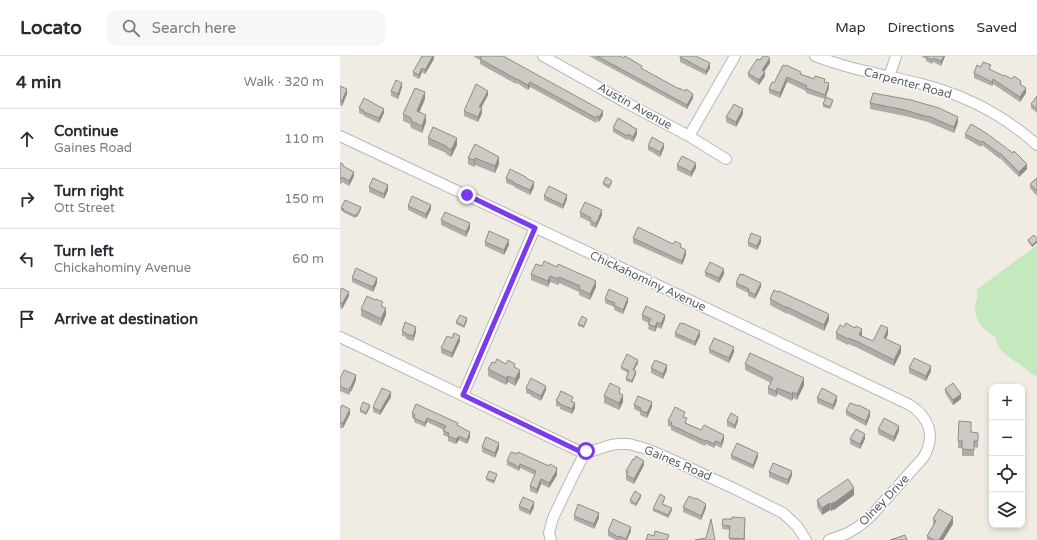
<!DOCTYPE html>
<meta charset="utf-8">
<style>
:root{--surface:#fff;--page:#f7f7f7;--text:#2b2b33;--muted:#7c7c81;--line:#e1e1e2}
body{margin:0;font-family:"Varela Round",sans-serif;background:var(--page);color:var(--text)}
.controls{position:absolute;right:12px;bottom:12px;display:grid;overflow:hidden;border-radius:8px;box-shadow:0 2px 6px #0003}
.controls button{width:36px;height:36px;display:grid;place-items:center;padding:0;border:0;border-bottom:1px solid var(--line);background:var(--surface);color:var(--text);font:20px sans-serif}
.stop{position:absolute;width:12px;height:12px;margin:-9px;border:3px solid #7c3aed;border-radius:50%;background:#fff}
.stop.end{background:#7c3aed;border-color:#fff;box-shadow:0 1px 4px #0008}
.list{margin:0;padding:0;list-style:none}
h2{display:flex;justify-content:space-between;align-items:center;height:52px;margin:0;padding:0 16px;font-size:17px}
h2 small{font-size:13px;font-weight:400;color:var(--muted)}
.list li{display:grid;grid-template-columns:26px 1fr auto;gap:12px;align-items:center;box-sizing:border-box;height:60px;padding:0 16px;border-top:1px solid var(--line)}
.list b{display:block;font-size:15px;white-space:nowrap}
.list p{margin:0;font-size:13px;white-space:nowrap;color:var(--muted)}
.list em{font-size:13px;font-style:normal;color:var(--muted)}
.icon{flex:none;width:22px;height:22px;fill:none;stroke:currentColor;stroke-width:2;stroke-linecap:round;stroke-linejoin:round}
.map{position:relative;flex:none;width:697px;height:484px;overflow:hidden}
header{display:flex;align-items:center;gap:24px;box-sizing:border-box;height:56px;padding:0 20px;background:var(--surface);border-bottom:1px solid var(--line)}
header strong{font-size:19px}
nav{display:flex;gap:22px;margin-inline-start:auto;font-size:14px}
.search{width:280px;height:36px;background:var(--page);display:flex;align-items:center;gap:10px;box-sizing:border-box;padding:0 14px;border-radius:12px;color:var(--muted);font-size:15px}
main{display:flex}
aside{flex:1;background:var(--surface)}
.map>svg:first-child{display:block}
.green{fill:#c4e9bf}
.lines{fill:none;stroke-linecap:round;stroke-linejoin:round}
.minor-casing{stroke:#b5b8bc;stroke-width:12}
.minor{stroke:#fff;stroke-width:10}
.wall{fill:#b0ada8}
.shaded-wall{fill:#908d88}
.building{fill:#cdc9c3;stroke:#908d88}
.route{stroke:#7c3aed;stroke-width:5}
.labels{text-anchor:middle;stroke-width:3;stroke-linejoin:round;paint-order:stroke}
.street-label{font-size:12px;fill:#5c6166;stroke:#fff}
</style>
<header>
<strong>Locato</strong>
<div class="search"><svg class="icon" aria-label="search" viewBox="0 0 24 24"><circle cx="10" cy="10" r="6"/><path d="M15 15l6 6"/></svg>Search here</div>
<nav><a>Map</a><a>Directions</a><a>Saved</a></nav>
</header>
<main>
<aside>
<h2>4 min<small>Walk · 320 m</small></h2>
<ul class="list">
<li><svg class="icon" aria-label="ahead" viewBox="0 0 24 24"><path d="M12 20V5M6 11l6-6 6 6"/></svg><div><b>Continue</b><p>Gaines Road</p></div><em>110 m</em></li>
<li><svg class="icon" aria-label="right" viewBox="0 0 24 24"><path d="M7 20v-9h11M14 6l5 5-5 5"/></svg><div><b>Turn right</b><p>Ott Street</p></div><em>150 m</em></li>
<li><svg class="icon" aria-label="left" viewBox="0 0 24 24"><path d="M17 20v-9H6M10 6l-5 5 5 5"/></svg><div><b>Turn left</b><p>Chickahominy Avenue</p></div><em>60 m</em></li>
<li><svg class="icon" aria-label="arrive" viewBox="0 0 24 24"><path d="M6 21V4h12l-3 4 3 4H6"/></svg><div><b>Arrive at destination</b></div></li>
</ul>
</aside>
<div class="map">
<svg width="697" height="484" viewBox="0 0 697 484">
<rect width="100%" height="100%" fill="#f0ece4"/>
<path class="green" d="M697,189V321C692,318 687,314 682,310C670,302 658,296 655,281C645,276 635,265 635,253C635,245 639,243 636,234Z"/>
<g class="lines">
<g class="minor-casing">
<g id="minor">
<polyline points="203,0 283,45 349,80 386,103"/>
<path d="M475,0C494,7 514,13 534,17C550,21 566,24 582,28C624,39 665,60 697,89"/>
<polyline points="549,21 556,0"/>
<path d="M0,80L305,223L570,349C590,362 596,381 583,402L530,461L518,471L506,478L489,484"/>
<polyline points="349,80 395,0"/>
<polyline points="0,281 239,395 252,395 271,389 279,388 289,388 307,393 326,401 395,433 443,457 457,470 466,484"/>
<polyline points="123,339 195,172"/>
<polyline points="211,484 209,477 213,462 233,420 246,395"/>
</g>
</g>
<use href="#minor" class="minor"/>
</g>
<g class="wall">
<polygon points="94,0 94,3 85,18 82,16 79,23 73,20 73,16"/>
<polygon points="134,0 163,0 263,59 259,66 257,65 256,67 190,31 188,34 177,27 176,28 140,8 140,4 134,1"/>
<polygon points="249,0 280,0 353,42 347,53"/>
<polygon points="582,0 605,0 601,10 593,6 592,8 586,5 586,3 582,1"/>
<polygon points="340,1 370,12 366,19 340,6"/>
<polygon points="420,4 430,7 424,15 425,20 419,29 408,21 408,17"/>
<polygon points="443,9 461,18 485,26 489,32 485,43 466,37 466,35 447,26 440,42 429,37 429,33 434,27"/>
<polygon points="641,11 651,14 681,29 686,37 680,46 653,28 652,30 634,22 634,17"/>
<polygon points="0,30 7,38 2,50 0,49"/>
<polygon points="62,31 58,43 51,40 51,35"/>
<polygon points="533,37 618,66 614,77 588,66 565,60 530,53 530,47"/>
<polygon points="148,39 141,52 142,57 138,66 124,60 124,55"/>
<polygon points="697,40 697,57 691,52 691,48"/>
<polygon points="85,43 79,56 86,66 82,77 71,72 70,68 63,65 63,58"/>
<polygon points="493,46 490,53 483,51 483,48"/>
<polygon points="19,52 44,57 39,67 24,60 24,59 19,57"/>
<polygon points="403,58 396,71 386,66 386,61"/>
<polygon points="631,68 687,113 679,121 660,102 660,103 642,89 641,91 625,82 625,78"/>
<polygon points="273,72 297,78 293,86 288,83 287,84 273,76"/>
<polygon points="88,82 117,89 111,101 106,98 106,97 88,89"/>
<polygon points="135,88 159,108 155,117 135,109 134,111 128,108 128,102"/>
<polygon points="308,90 324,92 320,101 308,94"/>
<polygon points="0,107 14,120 9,130 2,126 1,128 0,128"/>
<polygon points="337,109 356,112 351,121 337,114"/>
<polygon points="166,122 186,122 194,131 190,139 174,131 174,130 166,127"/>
<polygon points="697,122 697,140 690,132 690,128"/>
<polygon points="263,127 272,127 269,133 263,129"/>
<polygon points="29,131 48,134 44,143 29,136"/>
<polygon points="204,140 227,143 223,153 204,144"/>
<polygon points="68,150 91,153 86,163 68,154"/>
<polygon points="1,152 21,153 17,161 16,161 15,162 3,156 3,155 1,155"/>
<polygon points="240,156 262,159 256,172 250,169 250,166 240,161"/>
<polygon points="101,164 130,172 126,181 101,169"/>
<polygon points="293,182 333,188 341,192 346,199 342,209 293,187"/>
<polygon points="697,182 692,191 688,186 688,184"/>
<polygon points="145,186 169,189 164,199 145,190"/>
<polygon points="408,186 421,186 417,194 408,190"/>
<polygon points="202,210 256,231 250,244 239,239 239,236 219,227 218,229 210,226 208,231 191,224 191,218"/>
<polygon points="365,216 384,218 379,227 365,220"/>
<polygon points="12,222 37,227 33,236 12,226"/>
<polygon points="396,227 421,231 415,243 408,240 408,237 396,231"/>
<polygon points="0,235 9,240 2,253 0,252"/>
<polygon points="265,243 288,246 283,258 274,254 274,251 265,247"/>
<polygon points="430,243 489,264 484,275 447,257 447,258 430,249"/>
<polygon points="43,251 46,259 41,270 21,260 21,253"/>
<polygon points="302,259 325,263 321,273 317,271 315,276 308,273 309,267 302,264"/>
<polygon points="127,265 124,272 116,268 116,266"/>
<polygon points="247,265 244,272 238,270 238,268"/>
<polygon points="62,275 76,276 73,285 66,283 66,281 62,280"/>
<polygon points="335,277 360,280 355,290 335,281"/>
<polygon points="496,277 522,279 522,280 533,285 548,278 546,283 561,296 554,310 516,291 508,288 508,289 496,283"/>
<polygon points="112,282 120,285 112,302 101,297 101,292"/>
<polygon points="369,293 394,296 389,307 369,297"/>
<polygon points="155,307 175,312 180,321 175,330 168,326 166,329 148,320 148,313"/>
<polygon points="298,307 294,314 296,318 292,327 286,325 286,322 288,317 281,313 281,311"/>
<polygon points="405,308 464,329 457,344 453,342 452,345 437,338 436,341 428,338 428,332 431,327 405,314"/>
<polygon points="311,312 327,314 323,323 311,317"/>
<polygon points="569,312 591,315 586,325 569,317"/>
<polygon points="0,323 16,324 11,336 10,335 9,339 0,335"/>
<polygon points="186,332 206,334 201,345 191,340 191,339 186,337"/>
<polygon points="605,333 621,343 613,349 605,337"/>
<polygon points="264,340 283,346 279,354 264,347"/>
<polygon points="51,341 40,359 33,356 33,351"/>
<polygon points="477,342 497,345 493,354 477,347"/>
<polygon points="216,345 233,345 235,352 232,358 220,353 220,351 216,350"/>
<polygon points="294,349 312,351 307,362 300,359 300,356 294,353"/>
<polygon points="30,351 26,359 20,356 20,354"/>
<polygon points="0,353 10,358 3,372 0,372"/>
<polygon points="506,355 530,360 526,370 506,359"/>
<polygon points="72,357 118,369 130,381 127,388 119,384 116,388 108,385 108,381 103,379 104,374 87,366 85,371 74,366 74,363 72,362"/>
<polygon points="345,361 346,367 384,384 381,392 375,389 374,392 366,388 365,390 331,374 331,371 328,370 328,365"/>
<polygon points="387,365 398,365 395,373 387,370"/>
<polygon points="538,373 559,375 554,386 538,378"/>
<polygon points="631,376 638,377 638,392 634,391 634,400 622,400 622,392 618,392 618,385"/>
<polygon points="510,383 525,383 520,393 510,388"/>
<polygon points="142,391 159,392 155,402 142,396"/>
<polygon points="391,399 418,401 413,413 391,403"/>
<polygon points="294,404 304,409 294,428 286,424 286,415"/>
<polygon points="167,405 217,416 217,419 209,432 201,428 197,438 190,435 190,430 195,419 180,412 179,415 167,409"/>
<polygon points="429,416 452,419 448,429 429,421"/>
<polygon points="157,420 154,428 146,424 146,422"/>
<polygon points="514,439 494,454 494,453 491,455 490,454 482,459 477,451 477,444"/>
<polygon points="301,441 296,450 290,447 290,444"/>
<polygon points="325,443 323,448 332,454 328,462 313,455 313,453"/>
<polygon points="179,450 194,451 190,459 179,454"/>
<polygon points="343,451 366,452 361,464 343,456"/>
<polygon points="234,460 259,462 254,473 234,464"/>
<polygon points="405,462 405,484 389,484 390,474 382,473 383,463 392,463"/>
<polygon points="593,463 613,468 603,484 587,484 587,480 593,470"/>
<polygon points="268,475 291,475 287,484 276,484 268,480"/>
</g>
<g class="shaded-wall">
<polygon points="93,0 94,0 94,3 85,18 85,14"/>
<polygon points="604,0 605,0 601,10 601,5"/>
<polygon points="430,2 430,7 422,19 422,14"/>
<polygon points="370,7 370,12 366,19 366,15"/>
<polygon points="82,12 82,16 79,23 79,19"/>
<polygon points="425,16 425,20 419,29 419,24"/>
<polygon points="447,21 447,26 440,42 440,37"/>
<polygon points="653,23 653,28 652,30 652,26"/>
<polygon points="190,26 190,31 188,34 188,29"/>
<polygon points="62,27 62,31 58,43 58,38"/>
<polygon points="489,27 489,32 485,43 485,39"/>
<polygon points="686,32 686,37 680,46 680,41"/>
<polygon points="7,33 7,38 2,50 2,45"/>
<polygon points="148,35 148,39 139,56 139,51"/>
<polygon points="85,36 85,43 77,62 77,55"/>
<polygon points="353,38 353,42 347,53 347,49"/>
<polygon points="142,52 142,57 138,66 138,61"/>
<polygon points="44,53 44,57 39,67 39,62"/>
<polygon points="403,53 403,58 396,71 396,66"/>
<polygon points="263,55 263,59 259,66 259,61"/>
<polygon points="86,59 86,66 82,77 82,70"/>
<polygon points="618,61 618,66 614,77 614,71"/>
<polygon points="297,73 297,78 293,86 293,81"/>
<polygon points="117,82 117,89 111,101 111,94"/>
<polygon points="324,88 324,92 320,101 320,96"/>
<polygon points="159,101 159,108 155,117 155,110"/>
<polygon points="135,102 135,109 134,111 134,104"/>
<polygon points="356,107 356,112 351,121 351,116"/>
<polygon points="687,108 687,113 679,121 679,116"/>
<polygon points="14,116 14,120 9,130 9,125"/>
<polygon points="194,126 194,131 190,139 190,134"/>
<polygon points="48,129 48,134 44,143 44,138"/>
<polygon points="227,139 227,143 223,153 223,149"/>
<polygon points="91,149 91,153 86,163 86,158"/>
<polygon points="21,151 21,153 17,161 17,159"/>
<polygon points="262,154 262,159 256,172 256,168"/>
<polygon points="130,167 130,172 126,181 126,176"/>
<polygon points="421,181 421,186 417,194 417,190"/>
<polygon points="169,184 169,189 164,199 164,194"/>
<polygon points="697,185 697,187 692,191 692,189"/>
<polygon points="346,194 346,199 342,209 342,205"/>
<polygon points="384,213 384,218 379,227 379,222"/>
<polygon points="210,220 210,226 208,231 208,225"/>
<polygon points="219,221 219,227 218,229 218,223"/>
<polygon points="37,222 37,227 33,236 33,231"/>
<polygon points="256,225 256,231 250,244 250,238"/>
<polygon points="421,227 421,231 415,243 415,239"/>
<polygon points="9,236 9,240 2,253 2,248"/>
<polygon points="288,242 288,246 283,258 283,254"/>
<polygon points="46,252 46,259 41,270 41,263"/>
<polygon points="489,258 489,264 484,275 484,269"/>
<polygon points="325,259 325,263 321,273 321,268"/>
<polygon points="127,262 127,265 124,272 124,270"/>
<polygon points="317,266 317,271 315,276 315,271"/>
<polygon points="76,271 76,276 73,285 73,280"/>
<polygon points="548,272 548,278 544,288 544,282"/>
<polygon points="522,273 522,279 519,285 519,279"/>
<polygon points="360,275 360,280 355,290 355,286"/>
<polygon points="120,280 120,285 112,302 112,297"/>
<polygon points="561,290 561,296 554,310 554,304"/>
<polygon points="394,291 394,296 389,307 389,302"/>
<polygon points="298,304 298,307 293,316 293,314"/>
<polygon points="327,309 327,314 323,323 323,318"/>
<polygon points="591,310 591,315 586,325 586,320"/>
<polygon points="180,314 180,321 175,330 175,323"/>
<polygon points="296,315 296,318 292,327 292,325"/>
<polygon points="16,319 16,324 11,336 11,331"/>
<polygon points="168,320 168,326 166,329 166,322"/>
<polygon points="464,322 464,329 457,344 457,338"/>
<polygon points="206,330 206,334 201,345 201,340"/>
<polygon points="10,331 10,335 9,339 9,334"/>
<polygon points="437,332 437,338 436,341 436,335"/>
<polygon points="51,336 51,341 40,359 40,355"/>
<polygon points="453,336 453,342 452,345 452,338"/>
<polygon points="621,338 621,343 613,349 613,344"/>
<polygon points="283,339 283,346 279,354 279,347"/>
<polygon points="497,340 497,345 493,354 493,349"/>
<polygon points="312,346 312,351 307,362 307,357"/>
<polygon points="235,347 235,352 232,358 232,353"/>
<polygon points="30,349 30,351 26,359 26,357"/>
<polygon points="10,353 10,358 3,372 3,367"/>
<polygon points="530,355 530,360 526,370 526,365"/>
<polygon points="398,361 398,365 395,373 395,369"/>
<polygon points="87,362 87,366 85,371 85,367"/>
<polygon points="559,370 559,375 554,386 554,381"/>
<polygon points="130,376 130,381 127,388 127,384"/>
<polygon points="525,378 525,383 520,393 520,388"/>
<polygon points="384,379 384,384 381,392 381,387"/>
<polygon points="119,380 119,384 116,388 116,383"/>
<polygon points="375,385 375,389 374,392 374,388"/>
<polygon points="159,387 159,392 155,402 155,397"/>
<polygon points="418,397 418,401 413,413 413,409"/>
<polygon points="304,405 304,409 294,428 294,423"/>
<polygon points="180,408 180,412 179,415 179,411"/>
<polygon points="217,412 217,419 209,432 209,427"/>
<polygon points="452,415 452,419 448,429 448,424"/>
<polygon points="201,423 201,428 197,438 197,433"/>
<polygon points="514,432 514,439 494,454 494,447"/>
<polygon points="301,439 301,441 296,450 296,448"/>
<polygon points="194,446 194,451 190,459 190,455"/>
<polygon points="494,446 494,453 491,455 491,448"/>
<polygon points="490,447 490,454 482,459 482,452"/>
<polygon points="366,448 366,452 361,464 361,460"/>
<polygon points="332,452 332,454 328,462 328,459"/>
<polygon points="259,457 259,462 254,473 254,468"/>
<polygon points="613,461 613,468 603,484 599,484"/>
<polygon points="291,471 291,475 287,484 286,484"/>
</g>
<g class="building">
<polygon points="82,0 93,0 85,14 82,12 79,19 73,16"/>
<polygon points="141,0 163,0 263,55 259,61 257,60 256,62 190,26 188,29 177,23 176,23 140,3"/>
<polygon points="257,0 280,0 284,2 285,0 302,10 301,12 339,33 339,32 345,35 346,33 353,38 347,49"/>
<polygon points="340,0 356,0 370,7 366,15 340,1"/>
<polygon points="423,0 427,0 430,2 422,14 425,16 419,24 408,17 417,3 420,4"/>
<polygon points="586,0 604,0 601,5 593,2 592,4 586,1"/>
<polygon points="643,6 651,9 649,13 664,20 664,19 672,23 674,20 681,25 680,28 686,32 680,41 653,23 652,26 634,17 637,9 641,11"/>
<polygon points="443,9 445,10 446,9 461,16 460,18 474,23 475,20 485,23 484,26 489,27 485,39 466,32 467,30 447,21 440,37 429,33 432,26 434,27"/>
<polygon points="56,24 62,27 58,38 51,35"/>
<polygon points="136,28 148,35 139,51 142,52 138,61 124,55"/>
<polygon points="0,30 7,33 2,45 0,44"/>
<polygon points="75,32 85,36 77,55 86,59 82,70 71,65 72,64 70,63 71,62 63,58"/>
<polygon points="533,37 571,44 599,52 618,61 614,71 588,60 588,61 565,54 530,47"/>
<polygon points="697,40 697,53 691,48"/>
<polygon points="486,41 493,44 490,51 483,48"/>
<polygon points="24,42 44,53 39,62 24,56 24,55 19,52"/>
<polygon points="394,48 403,53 396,66 386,61"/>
<polygon points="278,62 292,70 292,71 297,73 293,81 288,78 287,80 273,72"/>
<polygon points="631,68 646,77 673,97 674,95 687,108 679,116 660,97 660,98 642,85 641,86 625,78"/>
<polygon points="93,71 117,82 111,94 106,91 106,90 88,82"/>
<polygon points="312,81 324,88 320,96 308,90"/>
<polygon points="135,88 159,101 155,110 135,102 134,104 128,102"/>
<polygon points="342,100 356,107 351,116 337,109"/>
<polygon points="0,107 3,108 3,110 14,116 9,125 2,121 1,123 0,123"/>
<polygon points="170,113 186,121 186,122 194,126 190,134 174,127 174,126 166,122"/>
<polygon points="266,121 272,125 269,130 263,127"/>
<polygon points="33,122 48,129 44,138 29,131"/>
<polygon points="697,122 697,135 690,128"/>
<polygon points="209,130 227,139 223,149 204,140"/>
<polygon points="72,140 91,149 86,158 68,150"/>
<polygon points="5,144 21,151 17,159 16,158 15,160 3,154 4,153 1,152"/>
<polygon points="245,146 262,154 256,168 250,164 251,162 240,156"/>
<polygon points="105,156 130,167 126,176 101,164"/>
<polygon points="298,171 333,188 335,185 341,188 340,191 346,194 342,205 293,182"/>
<polygon points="149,175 169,184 164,194 145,186"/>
<polygon points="411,177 421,181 417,190 408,186"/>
<polygon points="694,179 697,182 697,185 692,189 688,184"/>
<polygon points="204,205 217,211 218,208 256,225 250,238 239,233 240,230 219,221 218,223 210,220 208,225 191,218 196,208 202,210"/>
<polygon points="370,206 384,213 379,222 365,216"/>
<polygon points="16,212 37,222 33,231 12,222"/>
<polygon points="400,218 402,219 402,218 421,227 415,239 408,235 409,233 396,227"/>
<polygon points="2,232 9,236 2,248 0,247 0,235"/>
<polygon points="269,233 288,242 283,254 274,249 275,247 265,243"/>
<polygon points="434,234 438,236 439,235 489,258 484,269 447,251 447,252 430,243"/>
<polygon points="27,240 35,244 36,243 43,246 41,250 46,252 41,263 21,253"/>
<polygon points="306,250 325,259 321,268 317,266 315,271 308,268 311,263 302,259"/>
<polygon points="120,259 127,262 124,270 116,266"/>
<polygon points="242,260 247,263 244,270 238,268"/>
<polygon points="65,266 76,271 73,280 66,278 66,277 62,275"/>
<polygon points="340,267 343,268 343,267 360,275 355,286 335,277"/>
<polygon points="506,267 515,272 516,270 522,273 519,279 533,285 541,269 548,272 544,282 561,290 554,304 516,285 508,282 508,283 496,277 500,269 504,271"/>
<polygon points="114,277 120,280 112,297 101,292 107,280 112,282"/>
<polygon points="374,282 394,291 389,302 369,293"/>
<polygon points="410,297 464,322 457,338 453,336 452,338 437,332 436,335 428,332 433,322 405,308"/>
<polygon points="287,298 298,304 293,314 296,315 292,325 286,322 289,315 281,311"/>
<polygon points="574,302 591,310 586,320 569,312"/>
<polygon points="157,303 166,308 168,304 175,308 174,311 180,314 175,323 168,320 166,322 148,313 152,306 155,307"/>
<polygon points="315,304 327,309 323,318 311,312"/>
<polygon points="4,314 16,319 11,331 10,331 9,334 0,330 0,323"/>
<polygon points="191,322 206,330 201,340 191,335 186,332"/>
<polygon points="270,327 280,332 279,337 283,339 279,347 264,340"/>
<polygon points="613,327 621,338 613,344 605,333"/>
<polygon points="42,332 51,336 40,355 33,351"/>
<polygon points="482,332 497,340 493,349 477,342"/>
<polygon points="221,335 233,341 231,345 235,347 232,353 220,348 220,347 216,345"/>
<polygon points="298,340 312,346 307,357 300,354 301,352 294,349"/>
<polygon points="23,346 30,349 26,357 20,354"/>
<polygon points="510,347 519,350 519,349 530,355 526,365 506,355"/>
<polygon points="76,348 118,367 117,369 130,376 127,384 119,380 116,383 108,380 109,377 103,375 106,370 87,362 85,367 74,362 75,359 72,357"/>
<polygon points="2,349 10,353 3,367 0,367 0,353"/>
<polygon points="335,351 345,356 343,361 347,362 345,367 361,374 364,369 384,379 381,387 375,385 374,388 366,384 365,385 331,369 332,367 328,365"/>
<polygon points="391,357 398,361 395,369 387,365"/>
<polygon points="544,362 559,370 554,381 538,373"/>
<polygon points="619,365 631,366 631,376 638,377 638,385 634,385 634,394 622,393 622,385 618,385"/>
<polygon points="516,373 525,378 520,388 510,383"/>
<polygon points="146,381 159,387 155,397 142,391"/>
<polygon points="397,387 418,397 413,409 391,399"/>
<polygon points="171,396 177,398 178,396 209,410 210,408 217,412 216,414 217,414 210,426 209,427 201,423 197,433 190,430 196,415 180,408 179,411 167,405"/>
<polygon points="296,400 304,405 294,423 286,419 288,416 286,415 293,403 294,404"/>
<polygon points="433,407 452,415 448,424 429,416"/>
<polygon points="149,415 157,418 154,425 146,422"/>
<polygon points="508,423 514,432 494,447 494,446 491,448 490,447 482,452 477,444"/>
<polygon points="295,435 301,439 296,448 290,444"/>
<polygon points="320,438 325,441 322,448 332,452 328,459 313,453"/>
<polygon points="349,440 355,443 356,442 366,448 361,460 343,451"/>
<polygon points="183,441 194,446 190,455 179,450"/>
<polygon points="238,448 259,457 254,468 234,460"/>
<polygon points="599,453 613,461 599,484 594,484 587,480 596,465 593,463"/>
<polygon points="392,461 405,462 404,483 389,482 390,470 382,469 383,463 392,463"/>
<polygon points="273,463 291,471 286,483 279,480 278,481 268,475"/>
<polygon points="371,463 375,484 355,484 366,482"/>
<polygon points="315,475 329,479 327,484 306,484 308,478 314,480"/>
<polygon points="565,479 567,484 550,484"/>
</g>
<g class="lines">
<polyline class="route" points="127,139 195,172 123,339 239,395 246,395"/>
</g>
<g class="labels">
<g class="street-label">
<text transform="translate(568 27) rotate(15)" y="4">Carpenter Road</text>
<text transform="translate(295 50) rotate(29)" y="4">Austin Avenue</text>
<text transform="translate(308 225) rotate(25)" y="4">Chickahominy Avenue</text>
<text transform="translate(338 407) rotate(23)" y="4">Gaines Road</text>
<text transform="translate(544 444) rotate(-46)" y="4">Olney Drive</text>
</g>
</g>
</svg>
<div class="controls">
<button>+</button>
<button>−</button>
<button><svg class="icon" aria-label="locate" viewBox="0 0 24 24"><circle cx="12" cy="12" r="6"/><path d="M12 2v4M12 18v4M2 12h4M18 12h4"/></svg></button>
<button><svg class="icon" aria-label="layers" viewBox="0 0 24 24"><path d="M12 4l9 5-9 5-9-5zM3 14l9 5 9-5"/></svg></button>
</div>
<div class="stop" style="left:246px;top:395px"></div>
<div class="stop end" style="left:127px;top:139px"></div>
</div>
</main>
